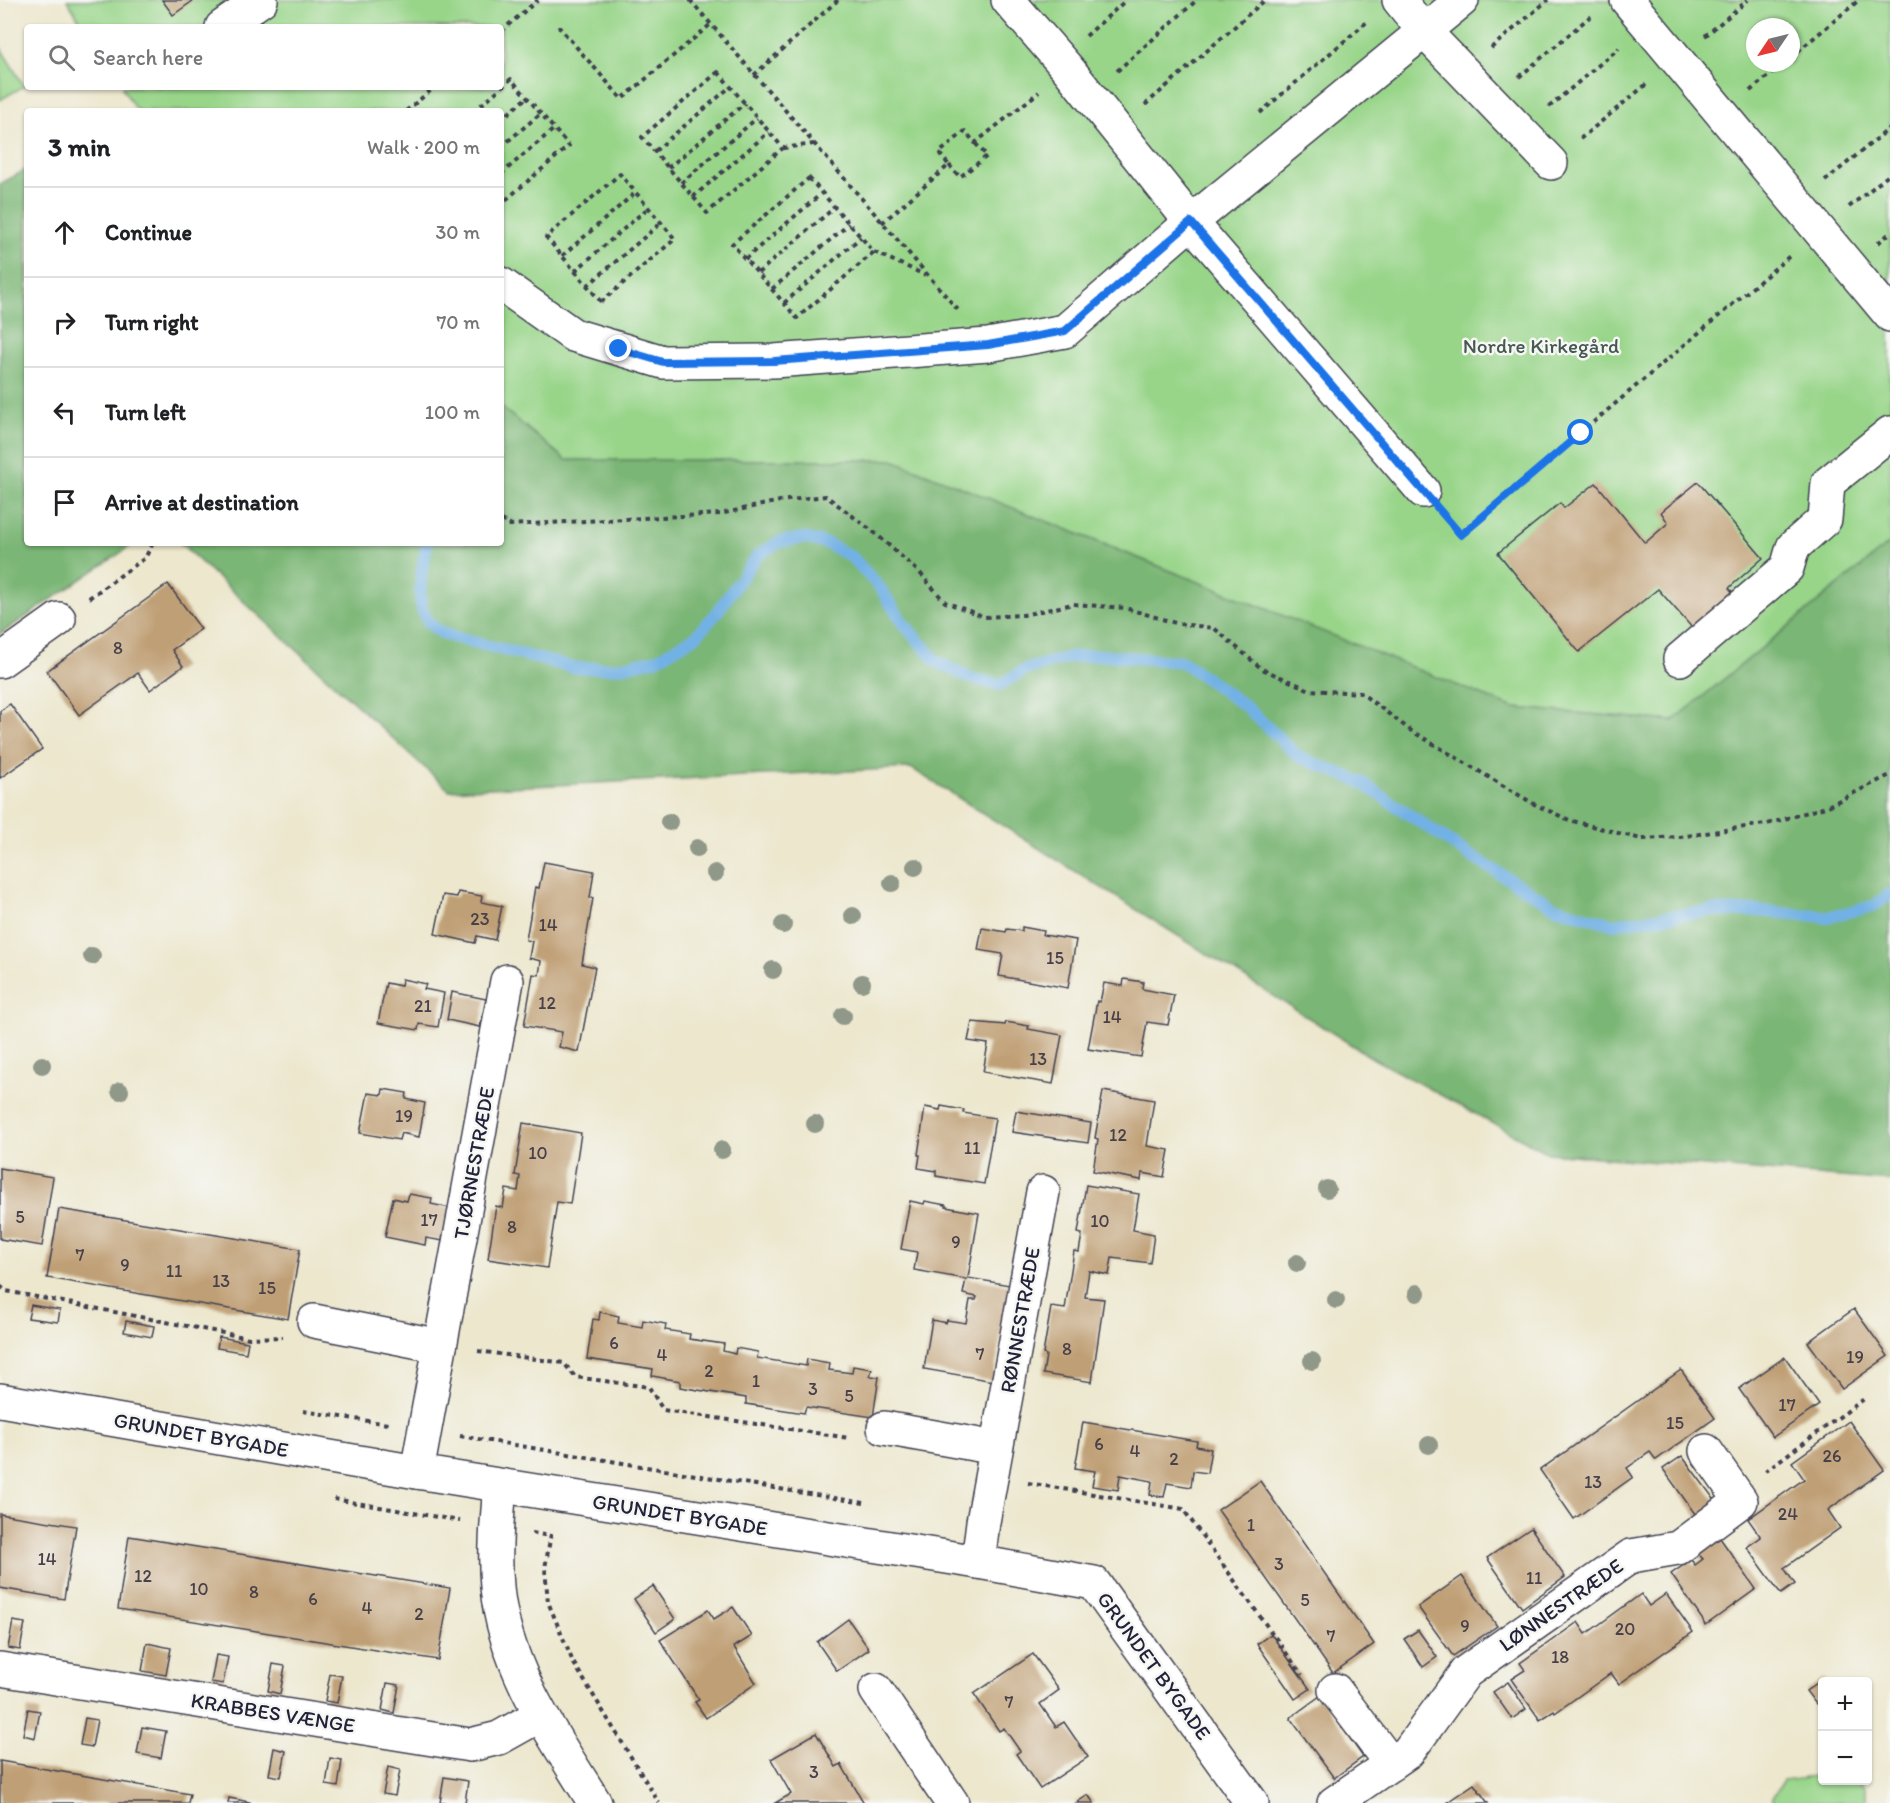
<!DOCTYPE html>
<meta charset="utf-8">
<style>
:root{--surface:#fff;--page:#f2f2f2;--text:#202124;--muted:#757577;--line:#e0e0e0}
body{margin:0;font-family:Itim,sans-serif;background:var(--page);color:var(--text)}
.controls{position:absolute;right:18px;bottom:18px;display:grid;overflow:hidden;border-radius:6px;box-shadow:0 2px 4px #0004}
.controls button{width:54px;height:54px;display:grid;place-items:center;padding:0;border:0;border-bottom:2px solid var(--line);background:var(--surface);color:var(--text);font:30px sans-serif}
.compass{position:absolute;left:1746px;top:18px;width:54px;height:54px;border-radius:50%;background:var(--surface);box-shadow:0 2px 4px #0004;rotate:235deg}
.stop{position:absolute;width:18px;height:18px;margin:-14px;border:4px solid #1a73e8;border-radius:50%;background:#fff}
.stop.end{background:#1a73e8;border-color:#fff;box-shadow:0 2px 6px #0008}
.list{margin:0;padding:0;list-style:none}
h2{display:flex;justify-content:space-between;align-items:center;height:78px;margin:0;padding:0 24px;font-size:26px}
h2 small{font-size:20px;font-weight:400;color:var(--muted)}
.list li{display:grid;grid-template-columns:39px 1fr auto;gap:18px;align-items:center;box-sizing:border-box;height:90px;padding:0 24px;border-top:2px solid var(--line)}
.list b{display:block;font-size:22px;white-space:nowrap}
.list em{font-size:20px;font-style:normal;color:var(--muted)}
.icon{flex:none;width:33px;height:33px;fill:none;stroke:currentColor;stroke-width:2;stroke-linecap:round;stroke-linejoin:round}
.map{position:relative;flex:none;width:1890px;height:1803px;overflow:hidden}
.search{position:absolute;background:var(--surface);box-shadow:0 2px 4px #0004;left:24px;top:24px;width:480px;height:66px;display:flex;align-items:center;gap:15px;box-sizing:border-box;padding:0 21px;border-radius:6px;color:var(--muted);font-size:22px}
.panel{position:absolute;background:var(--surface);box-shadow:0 2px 4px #0004;left:24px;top:108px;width:480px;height:438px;border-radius:6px}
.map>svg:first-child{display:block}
.green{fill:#98d589;stroke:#5d7c62;stroke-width:1.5;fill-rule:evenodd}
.forest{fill:#7ab675;stroke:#4e6c58;stroke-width:1.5}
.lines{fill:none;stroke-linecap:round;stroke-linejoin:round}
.stream{stroke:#72b1e5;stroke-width:12}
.building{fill:#bf9f75}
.minor-casing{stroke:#404051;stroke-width:36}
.path{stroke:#404051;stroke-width:4;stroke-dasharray:4.5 4.5;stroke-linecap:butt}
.minor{stroke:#fff;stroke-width:33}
.tree{fill:#909889}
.route{stroke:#1a73e8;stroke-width:8}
.labels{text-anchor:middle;stroke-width:5;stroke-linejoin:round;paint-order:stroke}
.number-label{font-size:18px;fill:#49414a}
.park-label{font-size:21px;fill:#455852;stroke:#f6f6f2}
.street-label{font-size:21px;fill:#22223b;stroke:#f6f6f2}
</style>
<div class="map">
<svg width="1890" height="1803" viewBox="0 0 1890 1803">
<rect width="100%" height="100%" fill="#f6f6f2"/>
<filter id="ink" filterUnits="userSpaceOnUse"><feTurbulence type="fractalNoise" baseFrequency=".0167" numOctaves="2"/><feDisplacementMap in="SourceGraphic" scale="12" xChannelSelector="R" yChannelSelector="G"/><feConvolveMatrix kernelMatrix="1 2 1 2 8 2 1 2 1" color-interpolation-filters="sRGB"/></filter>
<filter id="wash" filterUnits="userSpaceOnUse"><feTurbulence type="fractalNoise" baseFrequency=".008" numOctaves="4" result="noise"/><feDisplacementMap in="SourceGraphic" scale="24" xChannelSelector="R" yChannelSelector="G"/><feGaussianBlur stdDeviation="1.35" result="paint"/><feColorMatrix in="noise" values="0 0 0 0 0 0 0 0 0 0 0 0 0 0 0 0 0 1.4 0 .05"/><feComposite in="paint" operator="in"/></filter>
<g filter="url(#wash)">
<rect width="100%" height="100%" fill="#ece7cd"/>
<g class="green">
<path d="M67,0H1890V543L1673,721L1514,708L893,460H566L501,407V111H139L134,107L122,87H501V27H84ZM1755,27H1791V63H1755Z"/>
<polygon points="0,47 24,86 0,100"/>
<polygon points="1822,1776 1822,1780 1859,1781 1866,1788 1866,1803 1773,1803 1773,1798 1783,1781"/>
</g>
<g class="forest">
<polygon points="27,169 27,543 135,543 0,634 0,184"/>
<polygon points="501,407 566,460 893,460 1514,708 1673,721 1890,543 1890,1181 1548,1153 1374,1059 911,768 449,790 180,543 501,543"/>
</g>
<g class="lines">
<path class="stream" d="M427,543C423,567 410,612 436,629C441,633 447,635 453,637L575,668H615L655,660L695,637L714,616L757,556L779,542L804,538L828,544L853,558L880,588L904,624L937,662L970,678L1000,685L1024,670L1070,657L1101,655L1183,662L1245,706L1299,757L1361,782L1469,855L1555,907L1612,924L1709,911H1758L1827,917L1874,906L1890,894"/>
</g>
<g id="blocks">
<g class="building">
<polygon points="162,0 194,0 173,15"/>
<polygon points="1698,482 1763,558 1729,588 1735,595 1694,630 1658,589 1579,652 1498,553 1560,503 1564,508 1596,483 1645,543 1668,523 1661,512"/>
<polygon points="168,584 201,629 172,650 183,666 150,690 138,673 79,715 47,671"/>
<polygon points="10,704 42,749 0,778 0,711"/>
<polygon points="544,862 594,871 590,898 593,898 582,964 595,967 579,1052 559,1047 562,1032 524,1026 533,974 539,975 541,961 529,958 532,941 526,940 535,887 539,888"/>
<polygon points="458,892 482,896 481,902 502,906 495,940 477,936 475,943 435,934 443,895 457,897"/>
<polygon points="1022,927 1044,931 1043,935 1076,940 1068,988 999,976 1003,954 978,950 982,928 1006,932 1007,929 1022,931"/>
<polygon points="402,979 426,984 424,989 444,993 438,1027 419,1024 418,1030 378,1023 386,983 401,986"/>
<polygon points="1124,979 1143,982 1142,989 1174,995 1168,1025 1147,1022 1141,1057 1088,1049 1097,1001 1100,1002 1104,983 1123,986"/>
<polygon points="452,992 486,999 480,1027 447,1020"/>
<polygon points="972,1022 1005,1025 1006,1022 1029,1026 1028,1029 1062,1035 1053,1084 983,1072 988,1044 968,1041"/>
<polygon points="383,1089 407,1093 406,1099 425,1103 419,1137 401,1133 399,1140 360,1133 368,1093 382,1095"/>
<polygon points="1103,1091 1154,1100 1147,1146 1169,1150 1164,1177 1142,1173 1141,1180 1093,1171 1098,1139 1095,1138"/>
<polygon points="941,1106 964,1110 963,1113 995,1118 984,1184 936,1176 936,1171 918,1168 920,1155 918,1155 925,1107 940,1110"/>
<polygon points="1016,1111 1091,1123 1088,1143 1012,1132"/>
<polygon points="523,1123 581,1133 570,1204 557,1202 547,1268 488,1259 496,1206 503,1208 506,1189 518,1191 520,1176 515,1175"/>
<polygon points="0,1168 53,1177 42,1246 0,1239"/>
<polygon points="1086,1185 1139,1194 1133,1230 1154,1234 1150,1263 1112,1258 1109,1275 1089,1271 1085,1297 1104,1299 1092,1382 1043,1374 1046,1355 1043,1354 1051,1307 1065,1309 1074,1251 1079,1252 1082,1234 1078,1233"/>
<polygon points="409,1194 432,1198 431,1204 450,1208 443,1241 426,1238 425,1245 385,1237 393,1198 407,1201"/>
<polygon points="910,1201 924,1204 925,1201 946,1205 946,1207 979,1213 968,1278 1010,1285 993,1381 924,1369 932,1320 946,1323 947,1320 966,1323 970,1300 976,1300 977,1297 963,1294 966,1279 914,1270 917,1252 901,1249"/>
<polygon points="59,1209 300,1249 288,1319 47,1278"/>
<polygon points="31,1305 60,1310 58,1322 28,1318"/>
<polygon points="1854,1309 1888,1356 1842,1389 1808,1342"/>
<polygon points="600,1312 619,1316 618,1323 642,1327 643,1320 666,1324 665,1330 690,1334 689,1339 724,1344 723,1351 735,1354 736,1348 758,1352 757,1358 806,1366 807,1359 830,1363 829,1370 852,1373 853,1366 872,1369 870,1376 879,1377 873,1417 806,1407 804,1413 746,1404 746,1398 680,1387 680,1381 652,1376 653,1369 587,1359 593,1319 599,1320"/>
<polygon points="126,1321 154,1326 152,1337 124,1332"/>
<polygon points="219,1337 248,1342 246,1353 217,1348"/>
<polygon points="1785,1357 1819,1405 1773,1437 1739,1389"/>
<polygon points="1681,1370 1715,1418 1656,1460 1650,1452 1627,1468 1633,1477 1574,1519 1540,1470"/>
<polygon points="1849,1421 1884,1470 1828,1510 1840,1528 1784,1568 1795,1584 1781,1594 1747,1547 1761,1537 1748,1519 1804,1479 1792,1462"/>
<polygon points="1083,1422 1197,1441 1196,1446 1211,1449 1207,1473 1193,1471 1191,1487 1167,1483 1164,1497 1150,1495 1152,1481 1120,1475 1118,1490 1092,1486 1095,1471 1075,1468"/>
<polygon points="1682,1456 1720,1507 1700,1521 1663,1469"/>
<polygon points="1260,1481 1374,1644 1333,1673 1218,1510"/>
<polygon points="0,1514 76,1526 64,1599 0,1588"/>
<polygon points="1531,1528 1565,1577 1522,1608 1487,1558"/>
<polygon points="129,1536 450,1588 438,1660 118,1609"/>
<polygon points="1720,1538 1756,1589 1706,1625 1671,1574 1691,1560 1695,1565 1703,1559 1698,1554"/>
<polygon points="1462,1576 1497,1626 1453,1656 1418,1607"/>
<polygon points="653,1586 675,1619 656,1632 634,1599"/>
<polygon points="1641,1594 1649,1606 1666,1594 1693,1632 1619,1684 1611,1673 1555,1713 1554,1711 1540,1720 1511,1679 1525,1670 1520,1663 1578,1622 1586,1634"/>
<polygon points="733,1607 752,1636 734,1647 756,1683 706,1718 695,1702 699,1700 660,1640 708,1610 714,1619"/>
<polygon points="848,1619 869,1649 837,1671 817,1642"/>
<polygon points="13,1621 25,1623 20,1650 8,1648"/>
<polygon points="1418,1630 1437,1657 1423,1667 1404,1639"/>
<polygon points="1271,1634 1310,1689 1295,1699 1257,1644"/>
<polygon points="147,1643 171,1648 166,1675 142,1671"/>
<polygon points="1033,1654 1059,1690 1040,1704 1056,1727 1064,1722 1088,1757 1040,1789 1016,1754 1020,1751 1004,1728 999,1731 974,1694"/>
<polygon points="216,1655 228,1657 223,1684 211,1682"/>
<polygon points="273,1664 285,1666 280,1694 268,1691"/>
<polygon points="330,1674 342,1676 337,1703 325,1701"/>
<polygon points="1824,1678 1826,1682 1822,1682 1822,1700 1816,1704 1806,1691"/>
<polygon points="1508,1682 1526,1709 1512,1719 1493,1692"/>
<polygon points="387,1683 399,1685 394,1713 382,1710"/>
<polygon points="1320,1696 1363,1757 1334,1778 1290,1718"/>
<polygon points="28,1709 40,1711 35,1738 23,1735"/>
<polygon points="85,1718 97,1720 92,1747 80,1745"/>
<polygon points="142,1727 166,1731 161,1758 137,1754"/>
<polygon points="816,1733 836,1767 841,1764 864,1803 775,1803 791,1794 771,1759"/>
<polygon points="274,1748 286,1751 281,1777 269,1775"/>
<polygon points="330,1758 342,1760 338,1787 326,1785"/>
<polygon points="0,1761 190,1794 188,1803 0,1803"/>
<polygon points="388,1767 400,1770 395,1796 383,1794"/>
<polygon points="444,1777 468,1781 465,1803 440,1803"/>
<polygon points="1474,1784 1488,1803 1446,1803"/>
<polygon points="1088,1795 1094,1803 1076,1803"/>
<polygon points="229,1798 250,1802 250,1803 228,1803"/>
</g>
</g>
</g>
<g filter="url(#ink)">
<use href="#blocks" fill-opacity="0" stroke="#404051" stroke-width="1.5"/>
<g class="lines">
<g class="minor-casing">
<g id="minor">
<polyline points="1008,0 1068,69 1191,222 1423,491"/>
<polyline points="1399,0 1425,32 1551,163"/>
<polyline points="1627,0 1890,315"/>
<polyline points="222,27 261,0"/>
<polyline points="501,284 573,335 663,362 774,361 988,345 1065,331 1191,222 1462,0"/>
<polyline points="1680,659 1787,568 1793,547 1825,519 1828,483 1890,433"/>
<polyline points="0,661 59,619"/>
<polyline points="314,1321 440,1346"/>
<polyline points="0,1400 417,1472 978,1562 1094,1583 1252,1803"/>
<polyline points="884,1428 996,1448"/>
<polyline points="417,1472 507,981"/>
<path d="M500,1486C497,1520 494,1553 497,1587C504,1667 554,1737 595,1803"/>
<polyline points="978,1562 983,1522 1043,1192"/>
<polyline points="0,1669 470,1745 499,1738 540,1715"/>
<polyline points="876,1690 952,1803"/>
<polyline points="1335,1690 1391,1764"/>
<polyline points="1334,1803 1408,1752 1466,1672 1631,1556 1678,1548 1741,1501 1706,1451"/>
</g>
</g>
<g class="path">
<polyline points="690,0 958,310"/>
<polyline points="558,26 622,99 711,24"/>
<polyline points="501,31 538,0"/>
<polyline points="1086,36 1126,0"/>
<polyline points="1705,36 1748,0"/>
<polyline points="1491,48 1548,0"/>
<polyline points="1791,57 1859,0"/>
<polyline points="1117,71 1197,0"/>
<polygon points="718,72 783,148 707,213 642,137"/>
<polyline points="754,75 838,0"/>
<polyline points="1519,77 1593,14"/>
<polyline points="1750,91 1784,63"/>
<polyline points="1145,105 1265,0"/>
<polyline points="1549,107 1619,48"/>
<polyline points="406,111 435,87"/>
<polyline points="474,111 511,79 569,146 501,204"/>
<polyline points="1260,113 1368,21"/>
<polyline points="501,120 527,97"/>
<polyline points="1580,139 1648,83"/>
<polyline points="501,147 541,113"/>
<polyline points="783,148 814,144"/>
<polyline points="655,151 730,87"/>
<polyline points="949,165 960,177 987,156 975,143"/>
<polyline points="668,168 745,103"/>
<polyline points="501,174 554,129"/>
<polygon points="809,178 874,252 797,318 732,244"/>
<polyline points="1825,181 1890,128"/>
<polyline points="681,183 757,118"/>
<polyline points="693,197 769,132"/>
<polyline points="1849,207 1890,174"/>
<polyline points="882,223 949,165 939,153 965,131 975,143 1039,92"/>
<polyline points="1878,243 1890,233"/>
<polyline points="874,252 925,275"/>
<polyline points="562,256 635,193"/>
<polyline points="745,259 822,193"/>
<polyline points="575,271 648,208"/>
<polyline points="758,273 835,207"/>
<polyline points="587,286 661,223"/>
<polyline points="772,289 849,224"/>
<polyline points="601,302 675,239 620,174 546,237 602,303"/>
<polyline points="784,303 861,237"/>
<polyline points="1445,517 1460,535 1792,254"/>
<polyline points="501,520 510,525 720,514 780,501 826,496 875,533 920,573 945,602 985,617 1023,615 1073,604 1125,608 1179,624 1214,628 1262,669 1310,690 1361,693 1410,730 1534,804 1569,820 1641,839 1680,837 1771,823 1828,806 1890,775"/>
<polyline points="89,598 145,558 153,543"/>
<polyline points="0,1286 6,1291 249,1338 283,1337"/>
<polyline points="478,1351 564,1363 575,1377 649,1387 663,1410 849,1438"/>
<polyline points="303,1411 388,1424"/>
<polyline points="460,1436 864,1503"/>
<polyline points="1765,1471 1864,1399"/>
<polyline points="1028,1483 1183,1509 1302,1675"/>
<polyline points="334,1499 460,1521"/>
<polyline points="532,1533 550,1536"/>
<polyline points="551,1534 545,1568 548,1602 573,1662 659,1803"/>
</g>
<use href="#minor" class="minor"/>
</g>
<g class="tree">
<circle cx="669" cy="822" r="9"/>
<circle cx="697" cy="848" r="9"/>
<circle cx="915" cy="867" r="9"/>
<circle cx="715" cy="873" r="9"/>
<circle cx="892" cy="883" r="9"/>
<circle cx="853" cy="916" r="9"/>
<circle cx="783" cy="925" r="9"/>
<circle cx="92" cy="956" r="9"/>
<circle cx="773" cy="970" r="9"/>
<circle cx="862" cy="983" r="9"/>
<circle cx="843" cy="1016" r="9"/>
<circle cx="42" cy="1065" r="9"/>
<circle cx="120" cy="1091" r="9"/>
<circle cx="815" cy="1124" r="9"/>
<circle cx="722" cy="1150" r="9"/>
<circle cx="1327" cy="1189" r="9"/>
<circle cx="1297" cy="1263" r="9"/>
<circle cx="1417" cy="1293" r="9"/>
<circle cx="1336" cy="1300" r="9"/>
<circle cx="1312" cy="1361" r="9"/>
<circle cx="1429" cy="1445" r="9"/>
</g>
</g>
<g class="lines" filter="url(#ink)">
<polyline class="route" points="619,349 663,362 774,361 988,345 1065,331 1191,222 1461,535 1581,433"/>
</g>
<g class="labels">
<g class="number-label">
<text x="118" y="654">8</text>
<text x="480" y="925">23</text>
<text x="548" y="931">14</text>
<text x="1055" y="964">15</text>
<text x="547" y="1009">12</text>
<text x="423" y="1012">21</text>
<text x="1112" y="1023">14</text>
<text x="1038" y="1065">13</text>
<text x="404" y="1122">19</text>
<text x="1118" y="1141">12</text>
<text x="972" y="1154">11</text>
<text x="538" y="1159">10</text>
<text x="20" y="1223">5</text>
<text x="429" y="1226">17</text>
<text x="1100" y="1227">10</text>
<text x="512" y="1233">8</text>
<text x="956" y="1248">9</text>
<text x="80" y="1261">7</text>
<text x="125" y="1271">9</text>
<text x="174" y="1277">11</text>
<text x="221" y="1287">13</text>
<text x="267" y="1294">15</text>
<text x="614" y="1349">6</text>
<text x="1067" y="1355">8</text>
<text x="980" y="1360">7</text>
<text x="662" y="1361">4</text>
<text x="1855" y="1363">19</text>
<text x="709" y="1377">2</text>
<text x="756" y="1387">1</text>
<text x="813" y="1395">3</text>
<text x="849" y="1402">5</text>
<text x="1787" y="1411">17</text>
<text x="1675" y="1429">15</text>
<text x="1099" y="1450">6</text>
<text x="1135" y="1457">4</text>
<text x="1832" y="1462">26</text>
<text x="1174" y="1465">2</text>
<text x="1593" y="1488">13</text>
<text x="1788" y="1520">24</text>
<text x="1251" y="1531">1</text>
<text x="47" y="1565">14</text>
<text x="1279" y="1570">3</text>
<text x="143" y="1582">12</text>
<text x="1534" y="1584">11</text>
<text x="199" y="1595">10</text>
<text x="254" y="1598">8</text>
<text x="313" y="1605">6</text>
<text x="1305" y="1606">5</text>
<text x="367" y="1614">4</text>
<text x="419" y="1620">2</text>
<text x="1465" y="1632">9</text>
<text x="1625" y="1635">20</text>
<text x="1331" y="1642">7</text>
<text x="1560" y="1663">18</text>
<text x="1009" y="1708">7</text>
<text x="814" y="1778">3</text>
</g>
<g class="park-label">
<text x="1541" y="353">Nordre Kirkegård</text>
</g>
<g class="street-label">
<text transform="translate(474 1163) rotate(-80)" y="7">TJØRNESTRÆDE</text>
<text transform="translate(1020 1320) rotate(-80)" y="7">RØNNESTRÆDE</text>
<text transform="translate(201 1435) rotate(10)" y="7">GRUNDET BYGADE</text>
<text transform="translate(680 1515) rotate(9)" y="7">GRUNDET BYGADE</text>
<text transform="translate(1561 1605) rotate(-35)" y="7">LØNNESTRÆDE</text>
<text transform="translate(1154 1666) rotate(54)" y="7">GRUNDET BYGADE</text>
<text transform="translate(273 1713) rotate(9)" y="7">KRABBES VÆNGE</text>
</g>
</g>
</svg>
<div class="controls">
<button>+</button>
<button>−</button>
</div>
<svg class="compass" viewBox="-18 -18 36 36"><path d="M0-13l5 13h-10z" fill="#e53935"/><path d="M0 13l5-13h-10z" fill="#757577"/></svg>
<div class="stop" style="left:1581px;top:433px"></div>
<div class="stop end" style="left:619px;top:349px"></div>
<div class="search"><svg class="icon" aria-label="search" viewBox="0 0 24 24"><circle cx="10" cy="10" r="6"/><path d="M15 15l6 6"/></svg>Search here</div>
<section class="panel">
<h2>3 min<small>Walk · 200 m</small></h2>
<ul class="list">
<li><svg class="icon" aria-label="ahead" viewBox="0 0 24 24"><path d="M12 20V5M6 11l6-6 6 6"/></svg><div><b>Continue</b></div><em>30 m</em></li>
<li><svg class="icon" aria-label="right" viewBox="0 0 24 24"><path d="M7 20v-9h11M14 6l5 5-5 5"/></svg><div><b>Turn right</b></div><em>70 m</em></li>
<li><svg class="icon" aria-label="left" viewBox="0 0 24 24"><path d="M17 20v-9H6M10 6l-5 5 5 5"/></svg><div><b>Turn left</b></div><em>100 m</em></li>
<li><svg class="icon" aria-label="arrive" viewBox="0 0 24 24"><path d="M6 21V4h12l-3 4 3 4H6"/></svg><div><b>Arrive at destination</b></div></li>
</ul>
</section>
</div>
